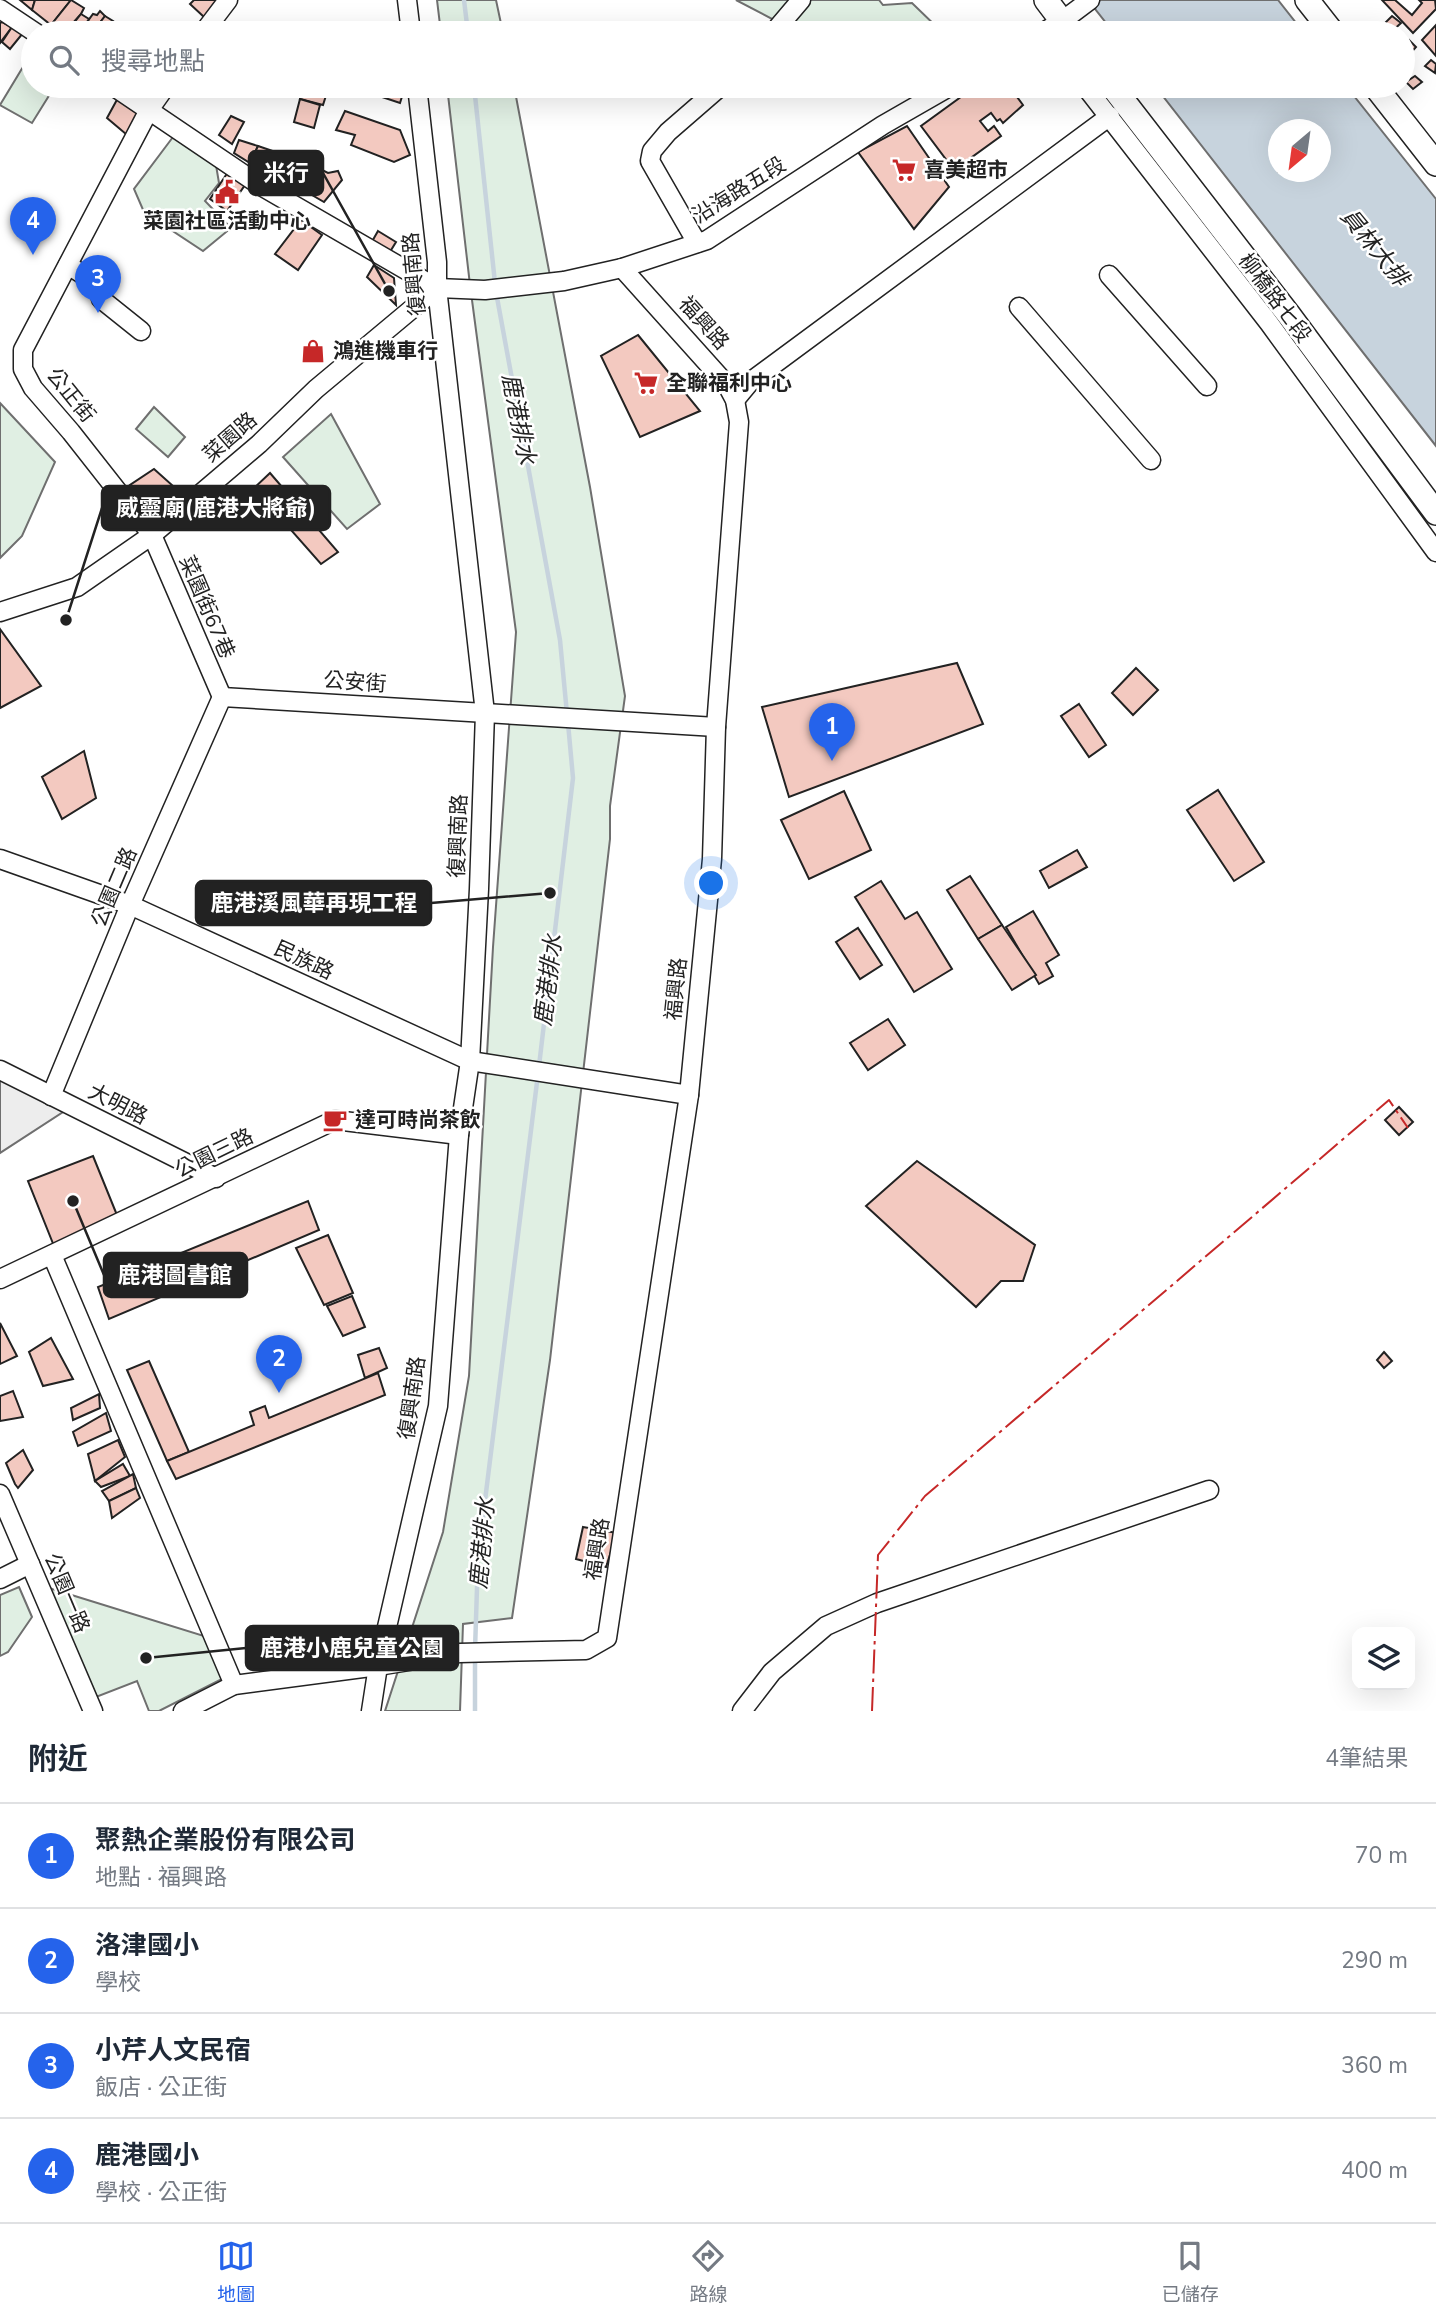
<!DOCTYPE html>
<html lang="zh-TW">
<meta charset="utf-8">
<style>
:root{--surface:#fff;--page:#f2f2f3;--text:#1f2937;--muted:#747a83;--line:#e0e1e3;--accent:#2563eb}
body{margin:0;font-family:"Nunito Sans","Noto Sans TC",sans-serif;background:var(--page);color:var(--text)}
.controls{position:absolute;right:21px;bottom:21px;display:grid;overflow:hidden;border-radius:14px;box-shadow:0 7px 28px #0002}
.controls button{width:63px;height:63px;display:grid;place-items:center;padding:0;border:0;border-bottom:2px solid var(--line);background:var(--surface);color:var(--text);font:35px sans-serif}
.compass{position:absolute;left:1268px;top:119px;width:63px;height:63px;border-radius:50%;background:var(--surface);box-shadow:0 7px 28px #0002;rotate:209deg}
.you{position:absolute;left:712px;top:884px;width:24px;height:24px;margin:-18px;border:5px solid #fff;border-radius:50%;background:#1a73e8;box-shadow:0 0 0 10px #1a73e833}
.badge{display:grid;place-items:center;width:46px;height:46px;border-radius:50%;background:var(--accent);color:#fff;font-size:23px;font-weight:700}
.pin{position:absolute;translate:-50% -58px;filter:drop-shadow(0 2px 4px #0008)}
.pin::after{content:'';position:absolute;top:37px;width:24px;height:21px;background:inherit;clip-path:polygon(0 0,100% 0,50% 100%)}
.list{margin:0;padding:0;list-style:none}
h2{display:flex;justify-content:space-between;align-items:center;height:91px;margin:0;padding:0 28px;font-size:30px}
h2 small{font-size:23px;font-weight:400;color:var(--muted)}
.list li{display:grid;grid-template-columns:46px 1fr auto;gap:21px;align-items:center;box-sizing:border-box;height:105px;padding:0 28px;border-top:2px solid var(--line)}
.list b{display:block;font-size:26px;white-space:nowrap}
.list p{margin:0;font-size:23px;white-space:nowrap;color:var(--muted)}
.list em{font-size:23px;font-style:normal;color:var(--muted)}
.icon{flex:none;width:38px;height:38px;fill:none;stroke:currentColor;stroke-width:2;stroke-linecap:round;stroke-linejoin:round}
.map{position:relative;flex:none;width:1436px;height:1711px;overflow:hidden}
.search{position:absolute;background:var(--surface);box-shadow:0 7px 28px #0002;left:21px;right:21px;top:21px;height:77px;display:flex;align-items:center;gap:18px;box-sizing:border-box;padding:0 24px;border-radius:38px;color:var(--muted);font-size:26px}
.sheet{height:511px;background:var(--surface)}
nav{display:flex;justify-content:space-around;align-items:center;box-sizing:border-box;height:98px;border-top:2px solid var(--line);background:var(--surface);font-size:19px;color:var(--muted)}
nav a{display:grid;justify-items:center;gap:4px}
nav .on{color:var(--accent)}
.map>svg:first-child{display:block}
.green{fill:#e0efe3;stroke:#6f6f6f;stroke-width:2}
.parking{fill:#ededed;stroke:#6f6f6f;stroke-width:2}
.water{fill:#c7d3dd;stroke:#6f6f6f;stroke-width:2;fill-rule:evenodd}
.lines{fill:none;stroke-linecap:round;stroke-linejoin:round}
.stream{stroke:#c7d3dd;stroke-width:4.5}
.building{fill:#f3c9c0;stroke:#222;stroke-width:2}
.minor-casing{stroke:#222;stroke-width:21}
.major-casing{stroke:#222;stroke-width:26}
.minor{stroke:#fff;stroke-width:18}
.major{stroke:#fff;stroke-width:23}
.power{stroke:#c62828;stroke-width:2;stroke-dasharray:24 5 3.5 5;stroke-linecap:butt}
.labels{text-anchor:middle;stroke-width:5;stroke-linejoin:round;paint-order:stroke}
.poi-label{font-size:21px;font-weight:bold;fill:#222;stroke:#fff;text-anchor:start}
.street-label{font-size:21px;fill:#222;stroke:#fff}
.water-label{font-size:23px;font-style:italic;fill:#222;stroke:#fff}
.leader{fill:none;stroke:#222;stroke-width:2.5}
.callout-dot{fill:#222;stroke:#fff;stroke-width:2.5}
.callout{fill:#222;stroke:#222;stroke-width:2.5}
.callout-label{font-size:23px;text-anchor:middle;font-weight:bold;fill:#fff}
</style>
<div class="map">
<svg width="1436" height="1711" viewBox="0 0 1436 1711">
<rect width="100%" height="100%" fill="#fff"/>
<g class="green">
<polygon points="437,0 496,0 503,33 441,33"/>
<polygon points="736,0 879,0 883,5 912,3 943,33 782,33 776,21"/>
<polygon points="29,57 33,60 33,86 55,86 32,123 0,105"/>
<polygon points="447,86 514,86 590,487 625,696 610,806 610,839 550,1360 512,1618 463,1624 460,1711 385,1711 443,1532 469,1376 493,947 516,632 470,285"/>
<polygon points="173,137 216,165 219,183 205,201 231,228 203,251 144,212 134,189"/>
<polygon points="0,403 55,462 22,536 0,558"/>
<polygon points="154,407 185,437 168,457 136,429"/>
<polygon points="331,414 380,504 347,529 283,457"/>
<polygon points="19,1587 32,1617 8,1652 0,1656 0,1595"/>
<polygon points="49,1588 204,1636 222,1679 159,1711 149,1711 137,1681 96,1697"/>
</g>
<polygon class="parking" points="0,1075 63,1112 0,1153"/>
<g class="water">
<polygon points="1088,0 1278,0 1304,33 1114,33"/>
<path d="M1155,86H1346L1436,199V446ZM1278,130H1320V172H1278Z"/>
</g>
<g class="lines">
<g class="stream">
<polyline points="464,0 468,33"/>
<polyline points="474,86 495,283"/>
<polyline points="496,292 560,640 567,714"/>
<polyline points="539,1066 573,778 568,723"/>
<polyline points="475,1650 478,1557 538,1074"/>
<polyline points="475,1711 475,1659"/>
</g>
</g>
<g class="building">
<polygon points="20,0 35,0 32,10"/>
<polygon points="35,0 71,0 51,25 32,10"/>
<polygon points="71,0 84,8 81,14 64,33 51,25"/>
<polygon points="194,0 218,0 204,17 190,4"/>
<polygon points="1382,0 1395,0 1412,15 1422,3 1419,0 1435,0 1436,9 1413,33"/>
<polygon points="100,11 105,16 92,33 79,33 93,14 97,15"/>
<polygon points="81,14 89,19 79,33 66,33"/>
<polygon points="105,16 113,21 104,33 92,33"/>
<polygon points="1392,16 1401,23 1390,33 1375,33"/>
<polygon points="2,22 12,27 0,43 0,23"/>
<polygon points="1436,25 1436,56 1422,40"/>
<polygon points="12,27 23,33 10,49 2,42"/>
<polygon points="1409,40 1416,47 1408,56 1403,52 1403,46"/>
<polygon points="1431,60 1436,64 1435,73 1425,66"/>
<polygon points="1415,76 1422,82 1413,89 1406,82"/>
<polygon points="304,86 329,86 323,105 300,99"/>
<polygon points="349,86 402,86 405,87 400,103"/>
<polygon points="976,86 996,88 1009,86 1023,105 1003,123 1000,119 997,121 991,113 980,121 988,131 994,126 1001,136 954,170 921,126"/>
<polygon points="119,96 146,115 133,140 107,118"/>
<polygon points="300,99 320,105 314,128 294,122"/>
<polygon points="345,111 400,130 410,155 394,162 351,145 355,135 336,130"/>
<polygon points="231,116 244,122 232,144 219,135"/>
<polygon points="907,126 949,187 914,229 858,152"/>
<polygon points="239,140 258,146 250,163 234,153"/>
<polygon points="258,146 308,163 293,184 250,163"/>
<polygon points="308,163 328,173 338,171 342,180 324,202 293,184"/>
<polygon points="228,172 247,182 227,211 210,199"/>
<polygon points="301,220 322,235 298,270 275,254"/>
<polygon points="378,231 396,242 388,255 370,245"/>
<polygon points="374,265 394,278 396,305 367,277"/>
<polygon points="638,335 700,411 640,437 601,356"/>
<polygon points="154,469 182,494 163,517 130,485"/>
<polygon points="270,473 338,552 321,564 254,488"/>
<polygon points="0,629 41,686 0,708"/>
<polygon points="957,663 983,724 789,797 762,707"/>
<polygon points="1136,668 1158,690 1133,715 1112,693"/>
<polygon points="1079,704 1106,745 1089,757 1061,716"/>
<polygon points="84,751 96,798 62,819 42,777"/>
<polygon points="1218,790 1264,862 1234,881 1187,810"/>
<polygon points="844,791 871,850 809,879 781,820"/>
<polygon points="1077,850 1087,867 1049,888 1040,871"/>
<polygon points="970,876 1002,925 978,939 947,890"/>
<polygon points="881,881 905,919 917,912 952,969 914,992 855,897"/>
<polygon points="1033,911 1059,955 1046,963 1053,976 1039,984 1006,927"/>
<polygon points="1002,925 1036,975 1012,990 978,939"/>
<polygon points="858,928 882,965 860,979 836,942"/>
<polygon points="888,1019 905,1045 868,1070 850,1043"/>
<polygon points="1399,1107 1413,1122 1399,1135 1385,1120"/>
<polygon points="93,1156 119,1220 54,1246 28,1181"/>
<polygon points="917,1161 1035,1245 1023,1281 1001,1281 976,1307 866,1206"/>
<polygon points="308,1201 319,1230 109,1319 98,1287"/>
<polygon points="328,1235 353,1293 324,1305 296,1248"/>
<polygon points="352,1296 365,1327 343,1336 327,1306"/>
<polygon points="0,1323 17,1356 0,1364"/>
<polygon points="51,1338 73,1379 43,1386 29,1352"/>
<polygon points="379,1348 387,1368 365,1378 358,1355"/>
<polygon points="1384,1352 1392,1361 1384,1368 1377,1360"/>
<polygon points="149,1361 189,1452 167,1461 127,1370"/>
<polygon points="378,1373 385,1395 176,1479 167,1461 254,1425 250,1412 265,1406 269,1418"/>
<polygon points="13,1391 23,1417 0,1421 0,1396"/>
<polygon points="99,1394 100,1408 73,1420 71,1408"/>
<polygon points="106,1413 111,1431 78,1446 73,1432"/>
<polygon points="118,1440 125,1457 95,1481 88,1454"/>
<polygon points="23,1450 33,1470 18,1488 15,1484 6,1463"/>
<polygon points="123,1464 130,1476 101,1487 95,1481"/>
<polygon points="133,1474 136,1488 109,1501 102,1491"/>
<polygon points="136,1488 140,1498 112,1518 109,1501"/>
<polygon points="583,1527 617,1533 606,1567 576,1559"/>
</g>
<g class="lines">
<g class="minor-casing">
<g id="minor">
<polyline points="407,0 411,33"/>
<polyline points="0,9 36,33"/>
<polyline points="203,33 228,0"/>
<polyline points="773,33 801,0"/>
<polyline points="1042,33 1062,21 1090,0"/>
<polyline points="113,86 261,186 437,288 485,290 564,281 622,268 707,240 883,125 951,86"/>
<polyline points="166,86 149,110 23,350 23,369 33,388 71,432 152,535 222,697"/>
<polyline points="1085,86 1269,323 1436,552"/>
<polyline points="697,243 650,161 652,151 668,132 721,86"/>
<polyline points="68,265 99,285 101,299 141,331"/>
<polyline points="1109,275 1207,386"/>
<polyline points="1019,307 1151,460"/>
<polyline points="735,400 750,382 1110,116"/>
<polyline points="0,612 77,587 152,535 259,444 316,389 437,288"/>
<polyline points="222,697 716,727"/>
<polyline points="0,859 130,905 470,1061 689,1095"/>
<polyline points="0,1070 216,1178"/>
<polyline points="51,1096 130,905 222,697"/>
<polyline points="52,1255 234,1685"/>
<polyline points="0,1279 335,1120 459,1135"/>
<polyline points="0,1494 93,1711"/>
<polyline points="0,1579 30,1564"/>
<polyline points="183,1711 234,1685 378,1666 459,1653 586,1650 607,1638 689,1095 712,859 716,727 739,422 735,400 727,385 622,268"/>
<polyline points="371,1711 378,1666 438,1406 459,1135 470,1061 479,889 485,713 437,288 437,262 417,86"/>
<polyline points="742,1711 772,1672 826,1626 877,1603 1209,1490"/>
</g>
</g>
<g class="major-casing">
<g id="major">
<polyline points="1046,0 1071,33"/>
<polyline points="1307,0 1333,33"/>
<polyline points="1112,86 1289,315 1436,513"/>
<polyline points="1375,86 1436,164"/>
</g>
</g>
<use href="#minor" class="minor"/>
<use href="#major" class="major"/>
<polyline class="power" points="872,1711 878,1555 925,1496 1389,1100 1408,1128"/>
</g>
<defs>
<g id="supermarket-bare" transform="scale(1.89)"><path d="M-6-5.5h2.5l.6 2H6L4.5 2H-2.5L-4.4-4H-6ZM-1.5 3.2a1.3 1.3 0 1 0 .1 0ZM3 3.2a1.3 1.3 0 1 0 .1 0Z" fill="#c62828" stroke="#fff" stroke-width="2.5" paint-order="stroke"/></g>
<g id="civic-bare" transform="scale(1.89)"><path d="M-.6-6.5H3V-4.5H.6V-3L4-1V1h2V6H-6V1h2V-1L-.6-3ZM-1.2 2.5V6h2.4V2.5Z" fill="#c62828" stroke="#fff" stroke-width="2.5" paint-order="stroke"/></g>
<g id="shop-bare" transform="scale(1.89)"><path d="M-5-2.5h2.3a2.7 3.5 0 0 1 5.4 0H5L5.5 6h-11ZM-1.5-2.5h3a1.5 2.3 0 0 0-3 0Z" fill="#c62828" stroke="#fff" stroke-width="2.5" paint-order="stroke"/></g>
<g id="cafe-bare" transform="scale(1.89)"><path d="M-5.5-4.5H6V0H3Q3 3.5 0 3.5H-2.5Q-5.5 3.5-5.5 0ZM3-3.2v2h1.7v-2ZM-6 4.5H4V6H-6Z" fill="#c62828" stroke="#fff" stroke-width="2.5" paint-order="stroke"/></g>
</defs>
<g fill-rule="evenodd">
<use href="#supermarket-bare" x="904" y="170"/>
<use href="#civic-bare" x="227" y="192"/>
<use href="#shop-bare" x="313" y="351"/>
<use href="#supermarket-bare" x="646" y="383"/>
<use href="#cafe-bare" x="335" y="1120"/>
</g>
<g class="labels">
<g class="poi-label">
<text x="924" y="177">喜美超市</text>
<text x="227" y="228" text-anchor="middle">菜園社區活動中心</text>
<text x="333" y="358">鴻進機車行</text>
<text x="666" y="390">全聯福利中心</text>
<text x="355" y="1127">達可時尚茶飲</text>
</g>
<g class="street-label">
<text transform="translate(739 190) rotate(-32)" y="7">沿海路五段</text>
<text transform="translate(414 274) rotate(-95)" y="7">復興南路</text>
<text transform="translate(1275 298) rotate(53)" y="7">柳橋路七段</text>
<text transform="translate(704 323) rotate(48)" y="7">福興路</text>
<text transform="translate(71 395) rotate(51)" y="7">公正街</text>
<text transform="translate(230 437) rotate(-41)" y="7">菜園路</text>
<text transform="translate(207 607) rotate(67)" y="7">菜園街67巷</text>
<text transform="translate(355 682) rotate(4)" y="7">公安街</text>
<text transform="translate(458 836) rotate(-88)" y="7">復興南路</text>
<text transform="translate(114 887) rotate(-67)" y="7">公園二路</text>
<text transform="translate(304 960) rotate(25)" y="7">民族路</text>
<text transform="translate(676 989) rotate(-84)" y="7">福興路</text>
<text transform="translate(118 1104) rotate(27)" y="7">大明路</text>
<text transform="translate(214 1153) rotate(-26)" y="7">公園三路</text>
<text transform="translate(412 1398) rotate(-82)" y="7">復興南路</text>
<text transform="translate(597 1549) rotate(-81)" y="7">福興路</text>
<text transform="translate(67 1593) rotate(67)" y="7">公園一路</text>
</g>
<g class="water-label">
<text transform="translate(1375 247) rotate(51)" y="8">員林大排</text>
<text transform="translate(519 419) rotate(79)" y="8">鹿港排水</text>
<text transform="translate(548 980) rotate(-83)" y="8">鹿港排水</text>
<text transform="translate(482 1543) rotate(-85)" y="8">鹿港排水</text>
</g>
</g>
<path class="leader" d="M389 291L323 173M66 620L102 508M550 893L431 903M73 1201L104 1275M146 1658L246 1648"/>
<g class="callout-dot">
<circle cx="389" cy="291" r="7"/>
<circle cx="66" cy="620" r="7"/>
<circle cx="550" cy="893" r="7"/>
<circle cx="73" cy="1201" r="7"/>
<circle cx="146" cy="1658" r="7"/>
</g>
<g class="callout">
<rect x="249" y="151" width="74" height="44" rx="7"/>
<rect x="102" y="486" width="228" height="44" rx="7"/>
<rect x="196" y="881" width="235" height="44" rx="7"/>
<rect x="104" y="1253" width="143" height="44" rx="7"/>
<rect x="246" y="1626" width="212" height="44" rx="7"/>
</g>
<g class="callout-label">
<text x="286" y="181">米行</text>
<text x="216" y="516">威靈廟(鹿港大將爺)</text>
<text x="314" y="911">鹿港溪風華再現工程</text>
<text x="175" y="1283">鹿港圖書館</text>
<text x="352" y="1656">鹿港小鹿兒童公園</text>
</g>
</svg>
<div class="controls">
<button><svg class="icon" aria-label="layers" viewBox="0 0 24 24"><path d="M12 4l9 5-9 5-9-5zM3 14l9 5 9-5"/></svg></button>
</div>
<svg class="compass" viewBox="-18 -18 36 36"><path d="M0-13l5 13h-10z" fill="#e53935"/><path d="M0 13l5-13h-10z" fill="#747a83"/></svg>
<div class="you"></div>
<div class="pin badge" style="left:832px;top:761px">1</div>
<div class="pin badge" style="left:279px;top:1393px">2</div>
<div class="pin badge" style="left:98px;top:313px">3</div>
<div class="pin badge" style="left:33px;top:255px">4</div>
<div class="search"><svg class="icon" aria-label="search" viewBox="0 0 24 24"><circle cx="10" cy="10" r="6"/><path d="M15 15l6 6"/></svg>搜尋地點</div>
</div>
<section class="sheet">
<h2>附近<small>4筆結果</small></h2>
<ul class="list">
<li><span class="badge">1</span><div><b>聚熱企業股份有限公司</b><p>地點 · 福興路</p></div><em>70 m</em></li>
<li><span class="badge">2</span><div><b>洛津國小</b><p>學校</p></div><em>290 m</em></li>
<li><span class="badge">3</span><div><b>小芹人文民宿</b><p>飯店 · 公正街</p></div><em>360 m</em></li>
<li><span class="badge">4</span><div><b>鹿港國小</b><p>學校 · 公正街</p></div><em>400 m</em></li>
</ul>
</section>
<nav>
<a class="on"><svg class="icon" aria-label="map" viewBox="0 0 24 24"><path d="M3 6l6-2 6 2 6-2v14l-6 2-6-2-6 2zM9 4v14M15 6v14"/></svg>地圖</a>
<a><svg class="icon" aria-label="directions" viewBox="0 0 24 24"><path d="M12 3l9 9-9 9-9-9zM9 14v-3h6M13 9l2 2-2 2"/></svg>路線</a>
<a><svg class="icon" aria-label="saved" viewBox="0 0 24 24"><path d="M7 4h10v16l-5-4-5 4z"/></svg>已儲存</a>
</nav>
